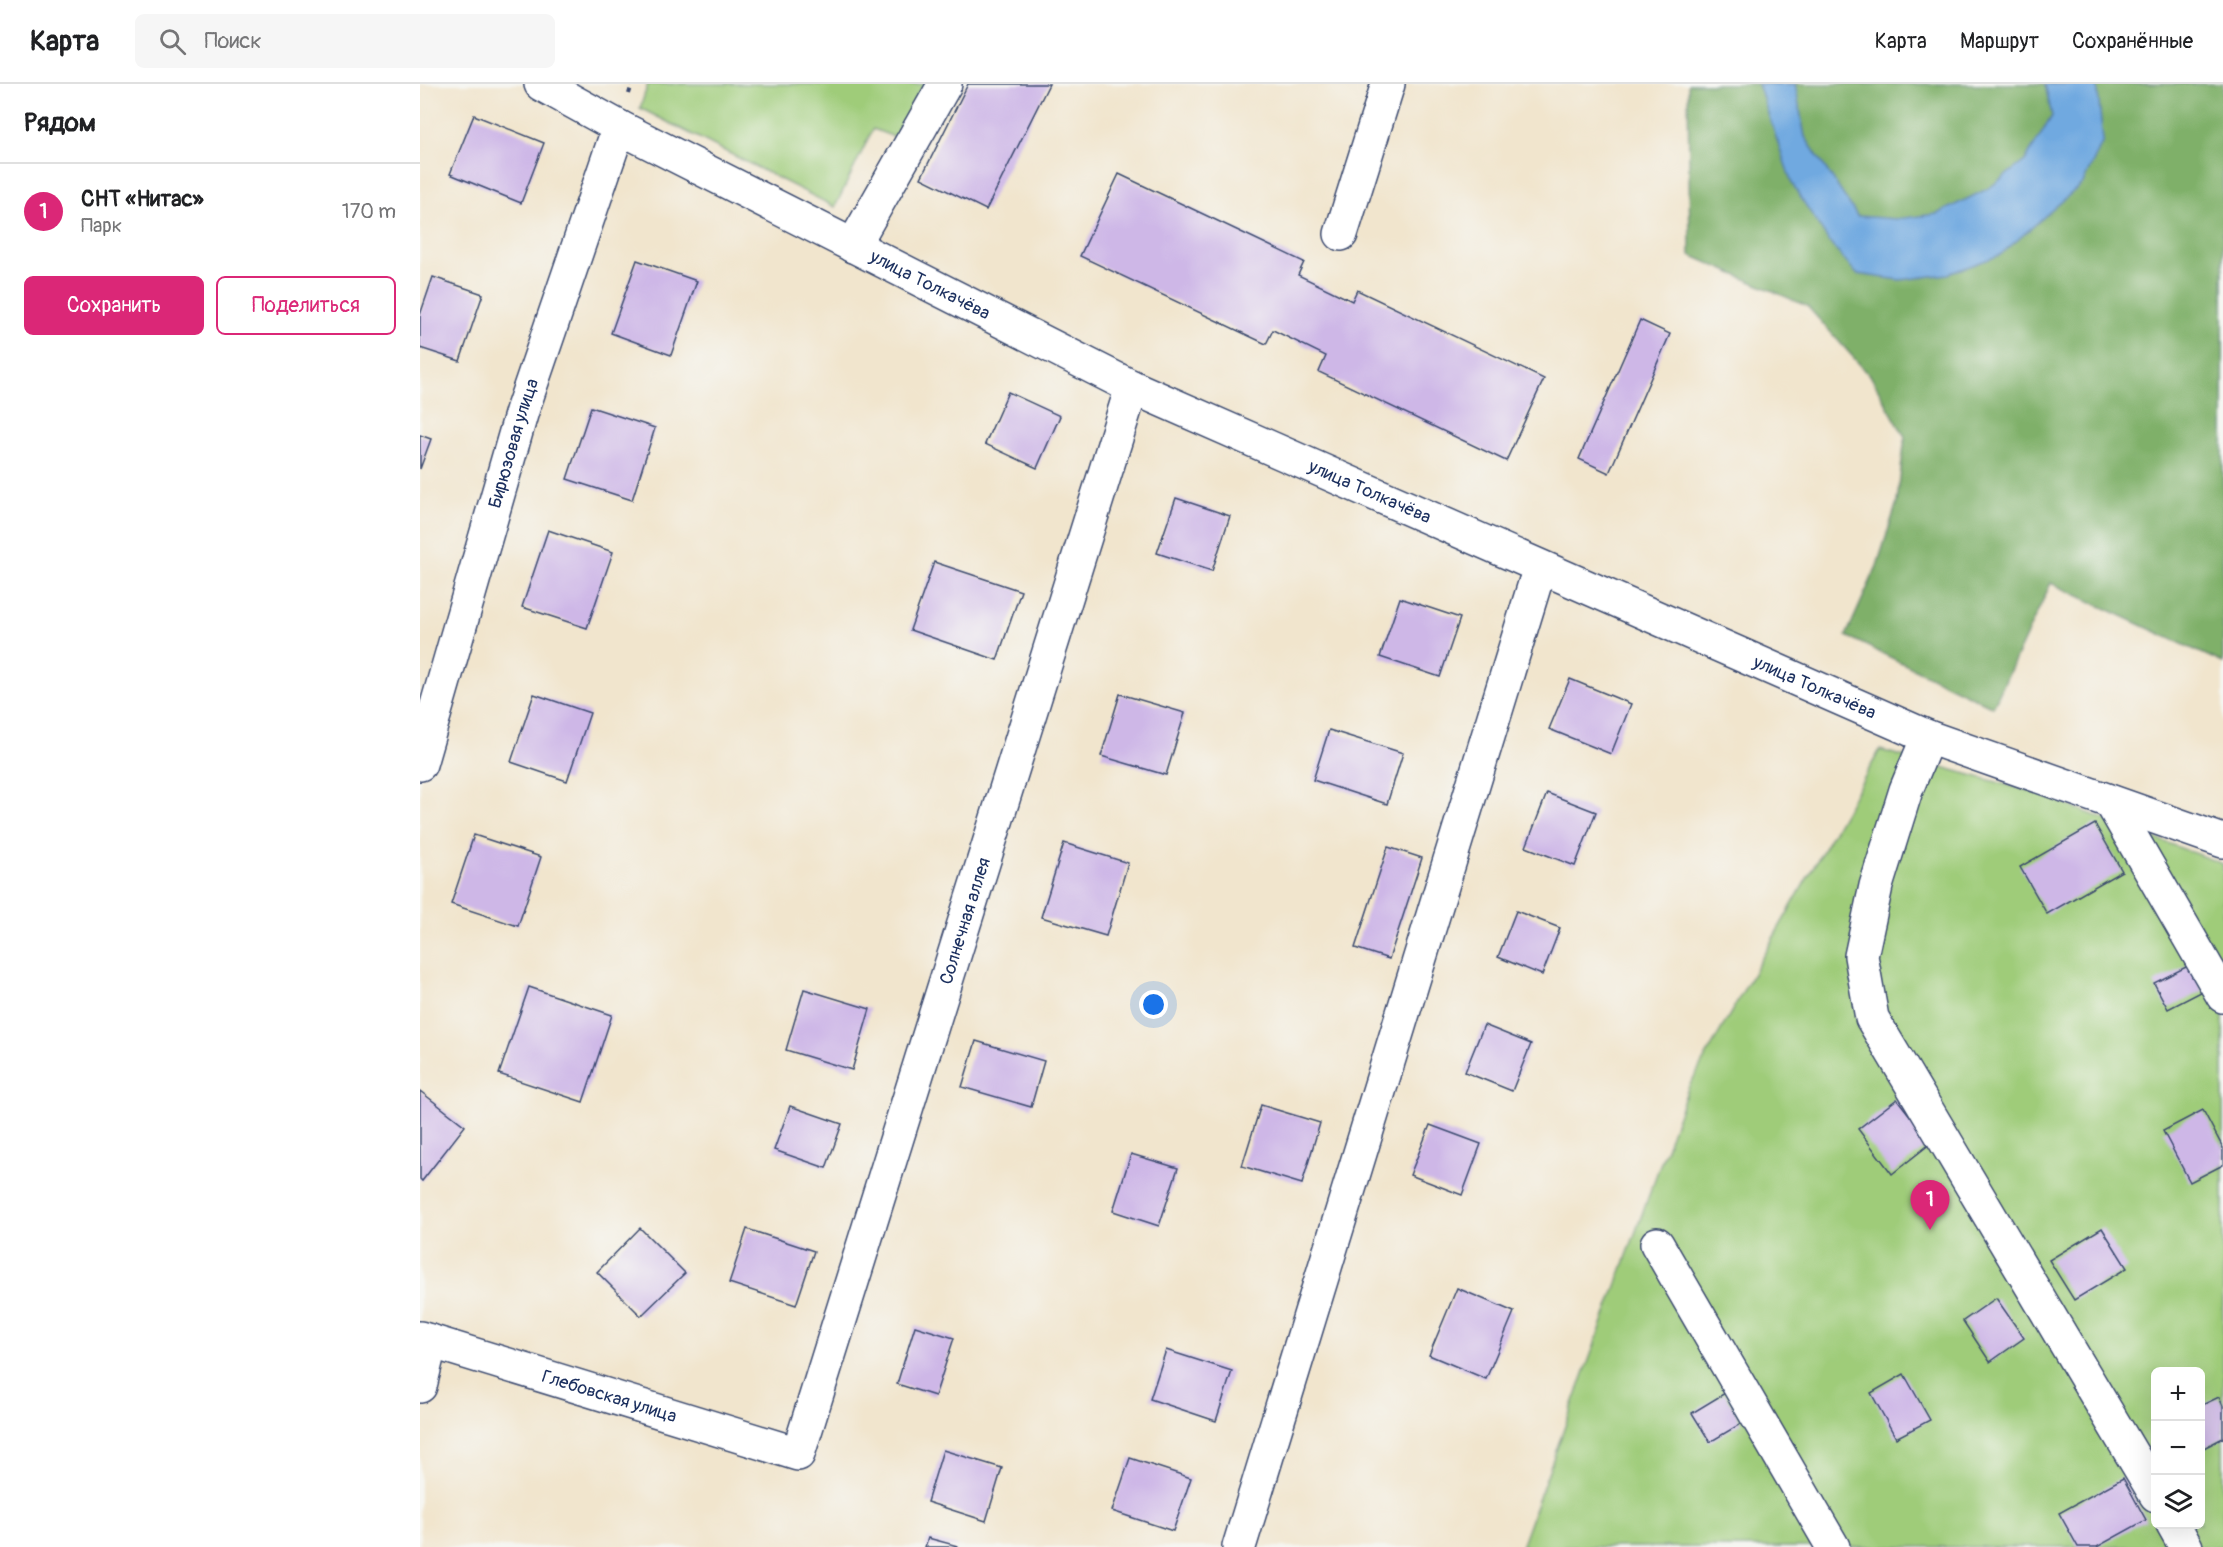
<!DOCTYPE html>
<html lang="ru">
<meta charset="utf-8">
<style>
:root{--surface:#fff;--page:#f6f6f6;--text:#202124;--muted:#757577;--line:#e0e0e0;--accent:#db2777}
body{margin:0;font-family:Pangolin,sans-serif;background:var(--page);color:var(--text)}
.controls{position:absolute;right:18px;bottom:18px;display:grid;overflow:hidden;border-radius:9px;box-shadow:0 6px 24px #0002}
.controls button{width:54px;height:54px;display:grid;place-items:center;padding:0;border:0;border-bottom:2px solid var(--line);background:var(--surface);color:var(--text);font:30px sans-serif}
.you{position:absolute;left:734px;top:921px;width:21px;height:21px;margin:-15px;border:4px solid #fff;border-radius:50%;background:#1a73e8;box-shadow:0 0 0 9px #1a73e833}
.badge{display:grid;place-items:center;width:39px;height:39px;border-radius:50%;background:var(--accent);color:#fff;font-size:20px;font-weight:700}
.pin{position:absolute;translate:-50% -50px;filter:drop-shadow(0 2px 3px #0008)}
.pin::after{content:'';position:absolute;top:32px;width:21px;height:18px;background:inherit;clip-path:polygon(0 0,100% 0,50% 100%)}
.list{margin:0;padding:0;list-style:none}
h2{display:flex;justify-content:space-between;align-items:center;height:78px;margin:0;padding:0 24px;font-size:26px}
h2 small{font-size:20px;font-weight:400;color:var(--muted)}
.list li{display:grid;grid-template-columns:39px 1fr auto;gap:18px;align-items:center;box-sizing:border-box;height:96px;padding:0 24px;border-top:2px solid var(--line)}
.list b{display:block;font-size:22px;white-space:nowrap}
.list p{margin:0;font-size:20px;white-space:nowrap;color:var(--muted)}
.list em{font-size:20px;font-style:normal;color:var(--muted)}
.actions{display:flex;gap:12px;padding:18px 24px}
.actions a{flex:1;padding:14px 0;border:2px solid var(--accent);border-radius:9px;text-align:center;font-size:21px;color:var(--accent)}
.actions .main{background:var(--accent);color:#fff}
.icon{flex:none;width:33px;height:33px;fill:none;stroke:currentColor;stroke-width:2;stroke-linecap:round;stroke-linejoin:round}
.map{position:relative;flex:none;width:1803px;height:1463px;overflow:hidden}
header{display:flex;align-items:center;gap:36px;box-sizing:border-box;height:84px;padding:0 30px;background:var(--surface);border-bottom:2px solid var(--line)}
header strong{font-size:28px}
nav{display:flex;gap:33px;margin-inline-start:auto;font-size:21px}
.search{width:420px;height:54px;background:var(--page);display:flex;align-items:center;gap:15px;box-sizing:border-box;padding:0 21px;border-radius:9px;color:var(--muted);font-size:22px}
main{display:flex}
aside{flex:1;background:var(--surface)}
.map>svg:first-child{display:block}
.green{fill:#9fcc79;stroke:#5d7e6c;stroke-width:1.5;fill-rule:evenodd}
.forest{fill:#7fb069;stroke:#4d7064;stroke-width:1.5}
.water{fill:#70a9e0;stroke:#466c9f;stroke-width:1.5}
.building{fill:#ceb7e7}
.lines{fill:none;stroke-linecap:round;stroke-linejoin:round}
.minor-casing{stroke:#3b4a6f;stroke-width:36}
.path{stroke:#3b4a6f;stroke-width:4;stroke-dasharray:4.5 4.5;stroke-linecap:butt}
.minor{stroke:#fff;stroke-width:33}
.labels{text-anchor:middle;stroke-width:4.5;stroke-linejoin:round;paint-order:stroke}
.street-label{font-size:18px;fill:#1b2f5e;stroke:#f6f6f2}
</style>
<header>
<strong>Карта</strong>
<div class="search"><svg class="icon" aria-label="search" viewBox="0 0 24 24"><circle cx="10" cy="10" r="6"/><path d="M15 15l6 6"/></svg>Поиск</div>
<nav><a>Карта</a><a>Маршрут</a><a>Сохранённые</a></nav>
</header>
<main>
<aside>
<h2>Рядом<small></small></h2>
<ul class="list">
<li><span class="badge">1</span><div><b>СНТ «Нитас»</b><p>Парк</p></div><em>170 m</em></li>
</ul>
<div class="actions"><a class="main">Сохранить</a><a>Поделиться</a></div>
</aside>
<div class="map">
<svg width="1803" height="1463" viewBox="0 0 1803 1463">
<rect width="100%" height="100%" fill="#f6f6f2"/>
<filter id="ink" filterUnits="userSpaceOnUse"><feTurbulence type="fractalNoise" baseFrequency=".0167" numOctaves="2"/><feDisplacementMap in="SourceGraphic" scale="12" xChannelSelector="R" yChannelSelector="G"/><feConvolveMatrix kernelMatrix="1 2 1 2 8 2 1 2 1" color-interpolation-filters="sRGB"/></filter>
<filter id="wash" filterUnits="userSpaceOnUse"><feTurbulence type="fractalNoise" baseFrequency=".008" numOctaves="4" result="noise"/><feDisplacementMap in="SourceGraphic" scale="24" xChannelSelector="R" yChannelSelector="G"/><feGaussianBlur stdDeviation="1.35" result="paint"/><feColorMatrix in="noise" values="0 0 0 0 0 0 0 0 0 0 0 0 0 0 0 0 0 1.4 0 .05"/><feComposite in="paint" operator="in"/></filter>
<g filter="url(#wash)">
<rect width="100%" height="100%" fill="#f1e5cd"/>
<g class="green">
<polygon points="228,0 505,0 477,54 453,45 415,123 220,24"/>
<path d="M1460,666L1613,708L1803,780V1463H1101L1268,1004ZM1736,1288H1780V1440H1736Z"/>
</g>
<polygon class="forest" points="1268,0 1803,0 1803,579 1631,499 1573,623 1426,552 1457,482 1477,418 1485,353 1451,293 1387,222 1270,171"/>
<polygon class="water" points="1338,0 1375,0 1385,53 1437,132 1476,135 1517,130 1569,104 1605,77 1632,32 1625,0 1677,0 1683,57 1663,99 1580,171 1528,190 1480,196 1437,190 1412,162 1372,100"/>
<g id="blocks">
<g class="building">
<polygon points="548,0 629,0 566,126 501,94"/>
<polygon points="54,31 124,59 101,119 30,90"/>
<polygon points="699,90 884,178 878,191 932,217 937,206 1124,295 1086,377 899,288 906,272 853,246 846,260 660,172"/>
<polygon points="217,176 277,197 251,271 191,249"/>
<polygon points="13,193 63,210 40,277 0,264 0,231"/>
<polygon points="1220,236 1250,250 1189,389 1159,375"/>
<polygon points="588,308 640,332 617,384 565,360"/>
<polygon points="171,323 235,344 212,416 147,395"/>
<polygon points="0,351 11,355 0,385"/>
<polygon points="756,414 810,432 792,487 737,469"/>
<polygon points="128,446 193,468 167,544 102,523"/>
<polygon points="514,478 601,507 577,576 490,546"/>
<polygon points="980,514 1040,534 1020,593 960,573"/>
<polygon points="1150,595 1211,620 1191,670 1129,645"/>
<polygon points="114,610 170,629 147,697 91,678"/>
<polygon points="700,610 765,629 746,691 681,672"/>
<polygon points="909,646 983,669 967,720 893,696"/>
<polygon points="1127,709 1176,728 1155,782 1106,763"/>
<polygon points="1675,740 1702,787 1627,830 1600,783"/>
<polygon points="54,751 121,773 98,842 31,820"/>
<polygon points="644,759 708,779 686,852 621,833"/>
<polygon points="968,763 1002,774 969,875 935,864"/>
<polygon points="1096,827 1140,844 1122,891 1078,873"/>
<polygon points="1770,881 1783,907 1748,925 1734,899"/>
<polygon points="109,903 192,931 163,1018 79,990"/>
<polygon points="384,905 450,925 432,986 366,966"/>
<polygon points="1064,941 1111,960 1092,1007 1045,988"/>
<polygon points="556,957 624,977 611,1023 542,1003"/>
<polygon points="0,1007 45,1042 2,1097 0,1095"/>
<polygon points="1477,1015 1511,1059 1472,1090 1438,1045"/>
<polygon points="841,1021 900,1039 882,1100 822,1082"/>
<polygon points="370,1022 422,1040 406,1084 354,1066"/>
<polygon points="1783,1026 1803,1064 1803,1081 1770,1098 1743,1047"/>
<polygon points="1010,1041 1061,1060 1042,1111 990,1091"/>
<polygon points="711,1070 758,1084 739,1142 693,1127"/>
<polygon points="220,1144 265,1189 221,1232 177,1188"/>
<polygon points="1682,1144 1707,1184 1654,1216 1629,1176"/>
<polygon points="327,1145 394,1167 376,1221 309,1199"/>
<polygon points="1037,1204 1094,1228 1066,1295 1009,1271"/>
<polygon points="1576,1214 1604,1254 1570,1278 1543,1237"/>
<polygon points="495,1242 534,1254 515,1312 477,1300"/>
<polygon points="746,1266 812,1287 796,1337 730,1315"/>
<polygon points="1484,1290 1510,1336 1476,1354 1451,1309"/>
<polygon points="1305,1309 1322,1339 1290,1358 1272,1329"/>
<polygon points="1799,1313 1803,1322 1803,1354 1780,1366 1780,1322"/>
<polygon points="523,1366 582,1384 566,1437 507,1418"/>
<polygon points="710,1374 771,1394 753,1447 692,1427"/>
<polygon points="1703,1394 1726,1436 1677,1463 1658,1463 1639,1429"/>
<polygon points="508,1454 538,1462 538,1463 505,1463"/>
</g>
</g>
</g>
<g filter="url(#ink)">
<use href="#blocks" fill-opacity="0" stroke="#3b4a6f" stroke-width="1.5"/>
<g class="lines">
<g class="minor-casing">
<g id="minor">
<path id="s1" d="M121,0L199,43L712,303L1508,653L1803,757"/>
<polyline points="921,150 968,0"/>
<polyline points="433,162 525,0"/>
<polyline points="1508,653 1486,706 1456,802 1441,872 1452,934 1736,1411"/>
<path id="s2" d="M0,680L102,327L199,43"/>
<polyline points="1691,718 1803,912"/>
<polyline points="1237,1160 1413,1463"/>
<path id="s3" d="M0,1254L378,1370L712,303"/>
<polyline points="0,1302 11,1257"/>
<polyline points="1753,1440 1766,1463"/>
<polyline points="819,1463 1120,483"/>
</g>
</g>
<polyline class="path" points="209,10 212,0"/>
<use href="#minor" class="minor"/>
</g>
</g>
<g class="labels">
<g class="street-label">
<text dy="6" stroke="none"><textPath href="#s1" startOffset="438">улица Толкачёва</textPath></text>
<text dy="6" stroke="none"><textPath href="#s2" startOffset="334">Бирюзовая улица</textPath></text>
<text dy="6" stroke="none"><textPath href="#s1" startOffset="924">улица Толкачёва</textPath></text>
<text dy="6" stroke="none"><textPath href="#s1" startOffset="1410">улица Толкачёва</textPath></text>
<text dy="6" stroke="none"><textPath href="#s3" startOffset="954">Солнечная аллея</textPath></text>
<text dy="6" stroke="none"><textPath href="#s3" startOffset="198">Глебовская улица</textPath></text>
</g>
</g>
</svg>
<div class="controls">
<button>+</button>
<button>−</button>
<button><svg class="icon" aria-label="layers" viewBox="0 0 24 24"><path d="M12 4l9 5-9 5-9-5zM3 14l9 5 9-5"/></svg></button>
</div>
<div class="you"></div>
<div class="pin badge" style="left:1510px;top:1146px">1</div>
</div>
</main>
